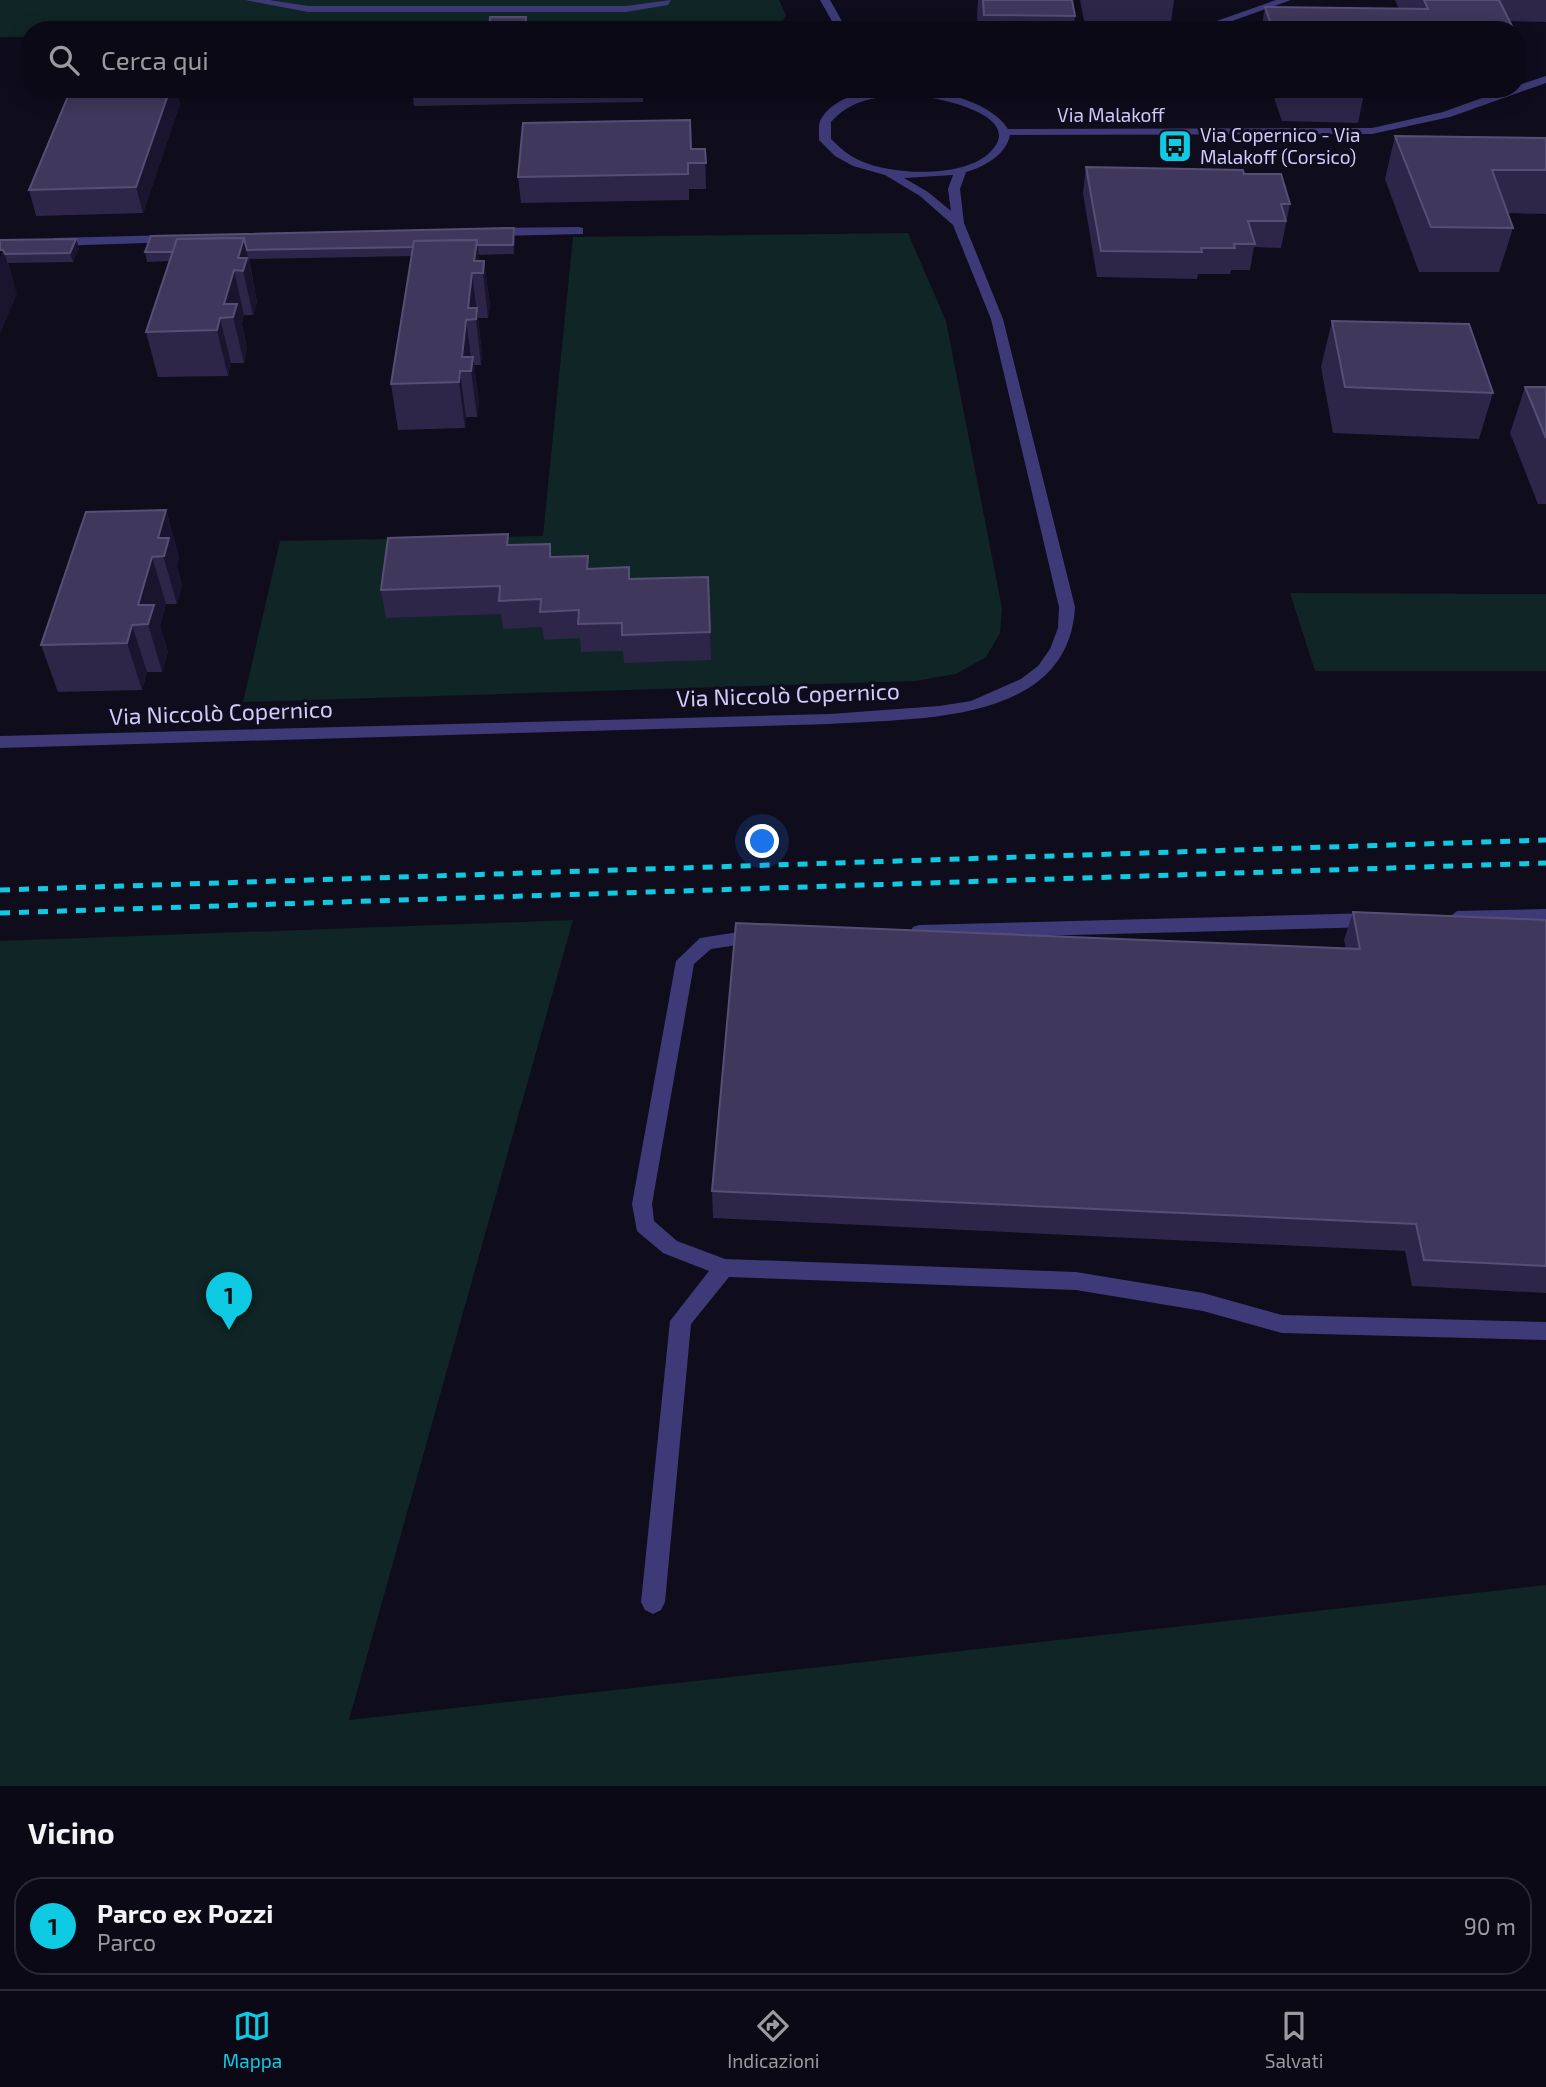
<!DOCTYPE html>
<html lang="it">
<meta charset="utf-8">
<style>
:root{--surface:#0b0915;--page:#14121e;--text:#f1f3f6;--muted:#9a9aa0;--line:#2b2a34;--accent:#0fcae3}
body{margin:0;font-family:"Exo 2",sans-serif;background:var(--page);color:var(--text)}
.you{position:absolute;left:763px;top:842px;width:24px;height:24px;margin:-18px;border:5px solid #fff;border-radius:50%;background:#1a73e8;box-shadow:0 0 0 10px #1a73e833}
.badge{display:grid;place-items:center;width:46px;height:46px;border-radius:50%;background:var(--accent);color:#111;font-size:23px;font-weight:700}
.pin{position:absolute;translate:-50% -58px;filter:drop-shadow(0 2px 4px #0008)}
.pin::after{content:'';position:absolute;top:37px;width:24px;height:21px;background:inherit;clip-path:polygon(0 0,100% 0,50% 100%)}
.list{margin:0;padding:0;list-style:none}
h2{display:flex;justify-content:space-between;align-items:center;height:91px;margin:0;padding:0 28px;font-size:30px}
h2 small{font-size:23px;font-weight:400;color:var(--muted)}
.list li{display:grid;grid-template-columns:46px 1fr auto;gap:21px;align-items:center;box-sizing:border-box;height:98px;margin:0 14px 14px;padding:0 14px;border:2px solid var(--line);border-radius:28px}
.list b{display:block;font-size:26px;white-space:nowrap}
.list p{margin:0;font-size:23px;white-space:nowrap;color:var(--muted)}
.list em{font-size:23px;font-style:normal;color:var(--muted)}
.icon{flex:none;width:38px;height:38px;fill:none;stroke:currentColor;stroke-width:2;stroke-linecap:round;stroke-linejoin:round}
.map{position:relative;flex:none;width:1546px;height:1786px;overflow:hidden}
.search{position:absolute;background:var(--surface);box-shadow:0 4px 18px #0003;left:21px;right:21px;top:21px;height:77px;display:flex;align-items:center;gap:18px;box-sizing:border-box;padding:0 24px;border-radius:28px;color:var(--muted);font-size:26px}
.sheet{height:203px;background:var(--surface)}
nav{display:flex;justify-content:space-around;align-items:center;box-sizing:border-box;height:98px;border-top:2px solid var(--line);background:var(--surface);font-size:19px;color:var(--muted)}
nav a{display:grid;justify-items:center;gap:4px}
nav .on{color:var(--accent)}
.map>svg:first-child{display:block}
.green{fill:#102525}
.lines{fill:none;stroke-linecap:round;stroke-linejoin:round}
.lane{fill:#3e3a78;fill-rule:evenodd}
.street{fill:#3e3a78;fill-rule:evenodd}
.rail{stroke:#0fcae3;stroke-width:5;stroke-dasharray:10 9;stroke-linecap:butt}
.wall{fill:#2d2649}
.shaded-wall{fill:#1a142f}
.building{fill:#3f385c;stroke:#564f75;stroke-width:2}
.labels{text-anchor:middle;stroke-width:6;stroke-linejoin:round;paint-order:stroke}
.far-street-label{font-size:19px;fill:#d1cafc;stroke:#0f0c1c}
.far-poi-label{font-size:19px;fill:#d1cafc;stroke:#0f0c1c;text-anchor:start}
.street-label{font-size:23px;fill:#d1cafc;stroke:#0f0c1c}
</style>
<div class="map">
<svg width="1546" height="1786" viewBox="0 0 1546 1786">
<rect width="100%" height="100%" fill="#0f0c1c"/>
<g class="green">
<polygon points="0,0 779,0 786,15 783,21 754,28 30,30 30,37 0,37"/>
<polygon points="908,233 946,321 1002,608 1000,633 986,657 956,674 916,681 243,702 280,541 543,536 573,237"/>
<polygon points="1290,593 1546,594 1546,671 1315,671"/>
<polygon points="573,920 349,1720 1546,1585 1546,1786 0,1786 0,941"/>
</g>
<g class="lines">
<g class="lane">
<polygon points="1276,0 1291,0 1207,30 1191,30"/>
<polygon points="1546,909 1546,923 1457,925 1448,918 1457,911"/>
<polygon points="1373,913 1382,920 1373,927 919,939 913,937 910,932 913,927 919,925"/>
<polygon points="758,929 764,931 767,936 764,941 711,949 694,964 652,1204 654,1221 677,1241 725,1259 1076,1272 1203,1293 1282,1315 1546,1322 1546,1340 1282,1333 1203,1311 1076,1290 729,1277 691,1324 665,1602 661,1610 653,1614 645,1610 641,1602 670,1321 709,1271 663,1253 637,1231 632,1204 676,961 700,938"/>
</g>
<g class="street">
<polygon points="245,0 269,0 308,6 626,6 671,0 668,5 626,12 308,12"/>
<polygon points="820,0 830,0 847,30 837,30"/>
<path d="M1546,76V83L1450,117L1372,134L1010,135C1006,155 984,167 966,172L960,189L964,223L1003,319L1075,607C1069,725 916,718 830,724L0,748V736L830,714L939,706L971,701L1021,679L1038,666L1050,649L1058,628L1059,607L991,319L953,225L920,196L885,175L853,166L835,156L819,140C819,134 818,124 821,119C850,70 981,85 1008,129L1372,128L1443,112L1507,89H1516V86ZM908,95C928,95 1013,111 997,143C978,180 893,176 861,161C849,156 840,148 831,139V122C851,99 879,96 908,95ZM953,175L948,189L951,211L928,192L904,178Z"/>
<polygon points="579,227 583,228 583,234 492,236 486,232 492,228"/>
<polygon points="173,235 177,236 177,242 54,246 48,242 54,238"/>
</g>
<g class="rail">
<polyline points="0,890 1546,840"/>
<polyline points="0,913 1546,863"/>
</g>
</g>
<g class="wall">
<polygon points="978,0 1072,0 1075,16 1074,30 978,30 977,15"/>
<polygon points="1080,0 1174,0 1171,22 1084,21"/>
<polygon points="1395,0 1546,0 1546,22 1509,21 1514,30 1261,30 1265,7 1399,9"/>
<polygon points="71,89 186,89 176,89 180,104 143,213 36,216 29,190"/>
<polygon points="412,89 643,89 643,102 414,106"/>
<polygon points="1271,89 1365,89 1358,123 1282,121"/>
<polygon points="1395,136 1546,138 1546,214 1507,213 1513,228 1499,272 1419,272 1385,179"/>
<polygon points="691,149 705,149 706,189 689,189 689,200 521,203 518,177"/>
<polygon points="1086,167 1244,174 1290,204 1281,248 1254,247 1250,270 1231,270 1230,274 1198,274 1197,279 1097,277 1083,193"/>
<polygon points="515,237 514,254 478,255 479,261 484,261 490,305 488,318 478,318 482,353 481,365 474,365 479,402 477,417 466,417 465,428 398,430 391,384 412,256 249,259 257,302 253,315 244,315 242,324 247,349 244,363 231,363 228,376 158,377 146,332 169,261 147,262 145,252"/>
<polygon points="76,239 79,248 73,262 8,263 17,294 0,240"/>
<polygon points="1332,321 1493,393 1479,439 1333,433 1321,367"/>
<polygon points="1525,387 1546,387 1546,504 1538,504 1510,433"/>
<polygon points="166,510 179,557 177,566 182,585 177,604 166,604 160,626 168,652 162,672 147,672 142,690 58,692 41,645"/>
<polygon points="508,534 509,545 550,544 552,557 589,569 630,579 708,577 711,660 624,663 623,651 581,652 580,638 544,640 542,627 503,629 501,614 386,618 381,590"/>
<polygon points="1353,912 1546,920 1546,1293 1412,1286 1405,1251 713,1218 712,1191 1346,948 1344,940"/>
</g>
<g class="shaded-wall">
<polygon points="170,89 176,89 180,104 143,213 136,187"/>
<polygon points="514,228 515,237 514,254 513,245"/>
<polygon points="244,238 257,302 253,315 243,271 238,258"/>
<polygon points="76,239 79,248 73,262 70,253"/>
<polygon points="477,240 481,273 474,261"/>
<polygon points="3,250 17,294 0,334 0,257"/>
<polygon points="484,261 490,305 488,318 483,273"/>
<polygon points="234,270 244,315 242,324 247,349 244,363 233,317 224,304"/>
<polygon points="472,273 482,353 481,365 476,319 468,308"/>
<polygon points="220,318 231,363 228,376 217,330"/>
<polygon points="466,320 472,363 473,357 479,402 477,417 471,371 462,357"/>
<polygon points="460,371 466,417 465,428 459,382"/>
<polygon points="166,510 179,557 177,566 182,585 177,604 158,538"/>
<polygon points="152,557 166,604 160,626 168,652 162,672 148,624 138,605"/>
<polygon points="132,625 147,672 142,690 127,643"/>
</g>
<g class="building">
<polygon points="983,0 1072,0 1075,16 984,15"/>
<polygon points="1424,0 1499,0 1514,30 1273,30 1265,7 1428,9"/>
<polygon points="490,17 526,17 525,30 489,30"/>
<polygon points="334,25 333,30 127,30"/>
<polygon points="71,89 170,89 136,187 29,190"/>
<polygon points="690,120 691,149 705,149 706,163 688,163 688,174 518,177 523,123"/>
<polygon points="1395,136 1546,138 1546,170 1492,170 1513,228 1431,227"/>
<polygon points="1086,167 1243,170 1244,174 1281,174 1290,204 1281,204 1286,221 1248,221 1255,244 1234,244 1235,248 1201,248 1202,252 1101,251"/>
<polygon points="514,228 513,245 477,245 477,240 414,241 413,247 247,250 244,238 177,239 173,252 145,252 151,236"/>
<polygon points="244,238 238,258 247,258 243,271 234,270 224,304 237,304 233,317 220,318 217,330 146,332 177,239"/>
<polygon points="76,239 70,253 5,254 3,250 0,250 0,240"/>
<polygon points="477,240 474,261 484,261 483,273 472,273 468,308 477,308 476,319 466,320 462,357 473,357 471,371 460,371 459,382 391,384 414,241"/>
<polygon points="1332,321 1469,324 1493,393 1345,387"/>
<polygon points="1525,387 1546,387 1546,438"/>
<polygon points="166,510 158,538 169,538 164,556 152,557 138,605 154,605 148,624 132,625 127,643 41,645 86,512"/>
<polygon points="508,534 507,545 550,544 550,557 588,556 587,569 629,567 629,579 708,577 710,632 622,635 622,623 578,624 579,610 540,612 541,599 499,601 500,586 381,590 388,538"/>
<polygon points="1353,912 1546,920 1546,1266 1424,1260 1416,1224 712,1191 736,923 1360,949"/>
</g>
<defs>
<g id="bus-square" transform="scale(1.75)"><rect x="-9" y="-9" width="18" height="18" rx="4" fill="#0fcae3" stroke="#0f0c1c"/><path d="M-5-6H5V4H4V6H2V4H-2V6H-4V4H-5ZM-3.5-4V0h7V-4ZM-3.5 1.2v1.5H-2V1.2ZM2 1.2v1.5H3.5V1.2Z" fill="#111"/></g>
</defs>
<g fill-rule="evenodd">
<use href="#bus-square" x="1175" y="146"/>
</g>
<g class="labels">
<g class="far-street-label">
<text x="1111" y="122">Via Malakoff</text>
</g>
<g class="far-poi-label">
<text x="1200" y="142">Via Copernico - Via<tspan x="1200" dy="22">Malakoff (Corsico)</tspan></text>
</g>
<g class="street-label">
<text transform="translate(788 695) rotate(-2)" y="8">Via Niccolò Copernico</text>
<text transform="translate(221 713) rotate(-2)" y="8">Via Niccolò Copernico</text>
</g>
</g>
</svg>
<div class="you"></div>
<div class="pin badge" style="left:229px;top:1330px">1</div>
<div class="search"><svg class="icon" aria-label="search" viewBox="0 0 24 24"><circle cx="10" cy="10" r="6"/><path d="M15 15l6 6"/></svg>Cerca qui</div>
</div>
<section class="sheet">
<h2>Vicino<small></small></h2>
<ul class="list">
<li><span class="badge">1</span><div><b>Parco ex Pozzi</b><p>Parco</p></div><em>90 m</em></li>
</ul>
</section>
<nav>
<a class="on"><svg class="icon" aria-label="map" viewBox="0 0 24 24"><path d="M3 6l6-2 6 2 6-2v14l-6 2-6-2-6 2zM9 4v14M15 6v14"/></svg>Mappa</a>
<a><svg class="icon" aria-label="directions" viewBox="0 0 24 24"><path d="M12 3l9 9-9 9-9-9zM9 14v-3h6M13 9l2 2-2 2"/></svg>Indicazioni</a>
<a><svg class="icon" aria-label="saved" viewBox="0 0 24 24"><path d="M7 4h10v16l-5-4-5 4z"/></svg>Salvati</a>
</nav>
